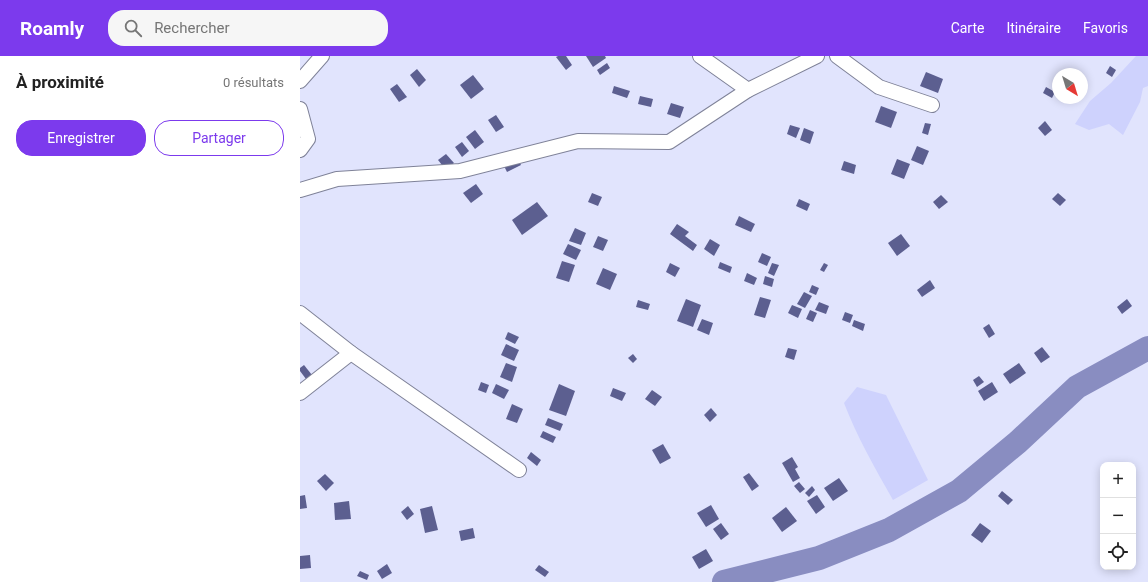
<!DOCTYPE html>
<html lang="fr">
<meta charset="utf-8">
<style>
:root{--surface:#fff;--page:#f6f6f6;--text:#222;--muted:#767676;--line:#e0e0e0;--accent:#7c3aed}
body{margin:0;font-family:Roboto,sans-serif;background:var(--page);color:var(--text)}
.controls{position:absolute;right:12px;bottom:12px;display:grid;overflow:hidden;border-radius:8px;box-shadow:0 2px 10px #0003}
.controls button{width:36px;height:36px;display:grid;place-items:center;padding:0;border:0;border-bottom:1px solid var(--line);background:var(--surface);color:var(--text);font:20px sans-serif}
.compass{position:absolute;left:752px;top:12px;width:36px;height:36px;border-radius:50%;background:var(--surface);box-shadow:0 2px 10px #0003;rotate:142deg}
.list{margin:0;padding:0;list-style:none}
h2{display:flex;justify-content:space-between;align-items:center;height:52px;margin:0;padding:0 16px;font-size:17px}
h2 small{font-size:13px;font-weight:400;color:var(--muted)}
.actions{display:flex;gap:8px;padding:12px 16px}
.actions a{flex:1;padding:9px 0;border:1px solid var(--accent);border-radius:16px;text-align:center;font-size:14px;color:var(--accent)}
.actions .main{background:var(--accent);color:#fff}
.icon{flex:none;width:22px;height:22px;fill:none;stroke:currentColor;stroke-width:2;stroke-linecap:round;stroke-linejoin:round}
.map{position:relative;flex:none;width:848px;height:526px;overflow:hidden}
header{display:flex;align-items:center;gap:24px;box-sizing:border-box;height:56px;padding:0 20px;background:var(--accent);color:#fff}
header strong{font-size:19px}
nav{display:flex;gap:22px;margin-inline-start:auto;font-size:14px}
.search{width:280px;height:36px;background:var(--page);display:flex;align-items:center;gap:10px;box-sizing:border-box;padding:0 14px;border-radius:16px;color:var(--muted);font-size:15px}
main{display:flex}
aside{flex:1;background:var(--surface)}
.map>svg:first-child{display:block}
.green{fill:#ced2fd}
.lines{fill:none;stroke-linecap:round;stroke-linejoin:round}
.river{stroke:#898dc1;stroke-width:24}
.building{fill:#5c5f90}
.minor-casing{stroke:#7f8298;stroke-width:16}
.minor{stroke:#fff;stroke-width:14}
</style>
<header>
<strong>Roamly</strong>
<div class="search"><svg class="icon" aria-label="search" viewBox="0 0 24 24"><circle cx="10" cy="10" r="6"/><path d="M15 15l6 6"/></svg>Rechercher</div>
<nav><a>Carte</a><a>Itinéraire</a><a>Favoris</a></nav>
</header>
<main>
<aside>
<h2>À proximité<small>0 résultats</small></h2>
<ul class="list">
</ul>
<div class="actions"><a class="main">Enregistrer</a><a>Partager</a></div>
</aside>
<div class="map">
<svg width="848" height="526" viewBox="0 0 848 526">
<rect width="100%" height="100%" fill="#e1e4fd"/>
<g class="green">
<polygon points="836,0 848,0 848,30 843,32 840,46 823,79 809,68 789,74 775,68 790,45 811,27"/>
<path d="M557,331L586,339L628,424L593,444C575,412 557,381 544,347Z"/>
</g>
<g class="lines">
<polyline class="river" points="424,526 519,502 589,474 659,435 718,386 777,331 848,292"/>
</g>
<g class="building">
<polygon points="258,0 266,0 272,9 266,14 256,1"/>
<polygon points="286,0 305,0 306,2 293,11"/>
<polygon points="307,7 310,12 300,19 297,14"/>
<polygon points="810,10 816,14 812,21 806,17"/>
<polygon points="117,13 126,24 119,31 110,19"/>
<polygon points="626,16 643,23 638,37 620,30"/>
<polygon points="173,19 184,33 171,43 160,29"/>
<polygon points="97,28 107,41 99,46 90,33"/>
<polygon points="314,30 330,35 327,42 312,37"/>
<polygon points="746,31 755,36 752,42 743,37"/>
<polygon points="340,40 353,43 351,51 338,48"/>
<polygon points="371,47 384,51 380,62 367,58"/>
<polygon points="581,50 597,56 591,72 575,66"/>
<polygon points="196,59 204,71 196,76 188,64"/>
<polygon points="745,65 752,74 745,80 738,72"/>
<polygon points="625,67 631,68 628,79 622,77"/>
<polygon points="490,69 500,72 496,82 487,78"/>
<polygon points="504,72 514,76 510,88 500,84"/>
<polygon points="175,74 184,86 175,93 166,81"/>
<polygon points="162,86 169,95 162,101 155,91"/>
<polygon points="617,90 629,95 623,109 611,104"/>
<polygon points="146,98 154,107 146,114 138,104"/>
<polygon points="218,103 221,109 207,116 204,110"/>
<polygon points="597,103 610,108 604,123 591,118"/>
<polygon points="544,105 556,109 554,118 541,114"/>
<polygon points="176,128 183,138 171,147 163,137"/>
<polygon points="292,137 302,141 298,150 288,146"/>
<polygon points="758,137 766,144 760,150 752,143"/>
<polygon points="641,139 648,146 639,153 633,146"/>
<polygon points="499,143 510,148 507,155 496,150"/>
<polygon points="237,146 248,160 222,179 212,164"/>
<polygon points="439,160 455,168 451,176 435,169"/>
<polygon points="377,168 389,176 385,180 397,189 393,195 370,178"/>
<polygon points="275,172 286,177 281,189 269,185"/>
<polygon points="601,178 610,190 597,200 588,187"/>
<polygon points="298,180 308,184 303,195 293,191"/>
<polygon points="410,183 420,189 414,200 404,193"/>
<polygon points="268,188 281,194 276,204 263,198"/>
<polygon points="462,197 471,201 467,210 458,206"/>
<polygon points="262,205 275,209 269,226 256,222"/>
<polygon points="420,206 432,211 430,217 418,212"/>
<polygon points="370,207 380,212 375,221 366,216"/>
<polygon points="472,207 479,209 474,220 468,217"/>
<polygon points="524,207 528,209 524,216 520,214"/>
<polygon points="303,212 317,218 310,234 296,228"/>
<polygon points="447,217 457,222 454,229 444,225"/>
<polygon points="465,220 474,223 472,231 463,228"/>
<polygon points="630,224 635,232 622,241 617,234"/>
<polygon points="512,229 519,232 516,239 509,236"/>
<polygon points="504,236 512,240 505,252 497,248"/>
<polygon points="460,241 471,244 465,262 454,259"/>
<polygon points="386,243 401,249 393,271 377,265"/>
<polygon points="827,243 832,250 822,258 817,251"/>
<polygon points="338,244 350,248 348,254 336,251"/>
<polygon points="519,246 529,250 526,258 515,254"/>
<polygon points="492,249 502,253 498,262 488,257"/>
<polygon points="510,254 517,257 513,266 506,263"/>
<polygon points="545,256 553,259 550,267 542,264"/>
<polygon points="402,263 413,267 409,279 397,274"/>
<polygon points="554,264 565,268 563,275 552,270"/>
<polygon points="689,268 695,278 689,282 683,272"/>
<polygon points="208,276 219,281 215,288 205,283"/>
<polygon points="206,288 219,294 214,305 201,299"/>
<polygon points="742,291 750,301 741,307 734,297"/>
<polygon points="488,292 497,294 494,304 485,301"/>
<polygon points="333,298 337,303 333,307 328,302"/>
<polygon points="206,307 217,311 212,326 200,321"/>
<polygon points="719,307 726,317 710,328 703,318"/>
<polygon points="4,309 12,319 6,323 0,315 0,312"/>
<polygon points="679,320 684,326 677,331 673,324"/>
<polygon points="181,326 189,329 186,337 178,334"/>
<polygon points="692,326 698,336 684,345 678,335"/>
<polygon points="196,328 209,334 204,343 192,337"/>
<polygon points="259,328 275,335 266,360 249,354"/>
<polygon points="313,332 326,337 322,345 310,340"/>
<polygon points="352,334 362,341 355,350 345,343"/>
<polygon points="212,348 223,353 217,367 206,363"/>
<polygon points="411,352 417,359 410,366 404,359"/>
<polygon points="248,362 263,368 260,375 245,369"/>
<polygon points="243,375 256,381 253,387 240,381"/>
<polygon points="363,388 371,402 360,408 352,394"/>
<polygon points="231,396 241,404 237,410 227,402"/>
<polygon points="492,401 498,411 495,413 500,422 493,426 482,407"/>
<polygon points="449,417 459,430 452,435 443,421"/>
<polygon points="25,418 34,427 26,435 17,425"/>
<polygon points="539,422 548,435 533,445 524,432"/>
<polygon points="499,426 505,433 500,437 494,430"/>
<polygon points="512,430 515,434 509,441 505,437"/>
<polygon points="702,435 713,444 708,449 698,440"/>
<polygon points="5,439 7,452 0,453 0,440"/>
<polygon points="517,439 525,451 516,458 507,445"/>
<polygon points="49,445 51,463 35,464 34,447"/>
<polygon points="411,449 419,463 406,471 397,457"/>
<polygon points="108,450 114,458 107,464 101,456"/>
<polygon points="132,450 138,474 125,477 120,453"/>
<polygon points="486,451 497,465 482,476 472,462"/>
<polygon points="421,467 429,478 421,484 413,473"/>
<polygon points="680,467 691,475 682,487 671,479"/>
<polygon points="173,472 175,482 161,485 159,475"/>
<polygon points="406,493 413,505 399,513 392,501"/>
<polygon points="10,499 11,512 0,513 0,500"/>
<polygon points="87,508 92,517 82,523 77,515"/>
<polygon points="239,509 249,516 245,521 235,514"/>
<polygon points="60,515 69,519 67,524 57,520"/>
</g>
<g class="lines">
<g class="minor-casing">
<g id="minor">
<polyline points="400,0 448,34"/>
<polyline points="537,0 579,31 632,49"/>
<polyline points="0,25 22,0"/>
<polyline points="0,53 8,83 0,94"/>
<polyline points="0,134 37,123 160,115 278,85 369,86 448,34 517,0"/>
<polyline points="0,257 51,297 219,414"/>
<polyline points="0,337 51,297"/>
</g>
</g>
<use href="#minor" class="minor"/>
</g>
</svg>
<div class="controls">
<button>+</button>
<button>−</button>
<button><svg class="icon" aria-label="locate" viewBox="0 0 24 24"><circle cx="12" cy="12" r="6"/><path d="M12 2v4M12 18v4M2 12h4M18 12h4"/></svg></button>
</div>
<svg class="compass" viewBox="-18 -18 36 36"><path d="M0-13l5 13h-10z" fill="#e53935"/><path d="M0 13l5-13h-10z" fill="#767676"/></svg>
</div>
</main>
